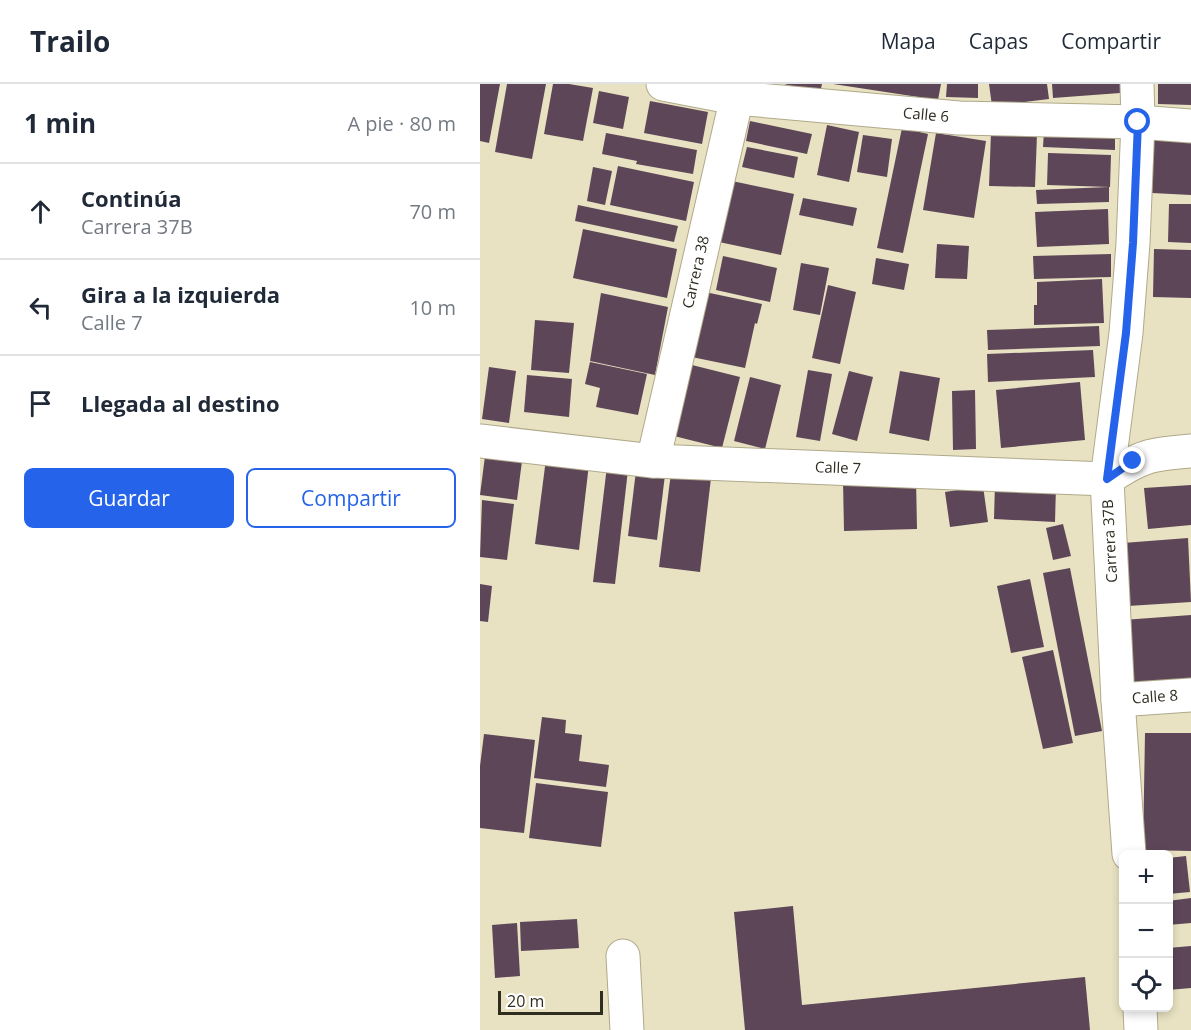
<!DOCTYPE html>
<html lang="es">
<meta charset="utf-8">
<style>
:root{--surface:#fff;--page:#f2f2f3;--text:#1f2937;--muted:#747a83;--line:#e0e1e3;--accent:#2563eb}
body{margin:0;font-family:"Open Sans",sans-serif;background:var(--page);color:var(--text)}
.controls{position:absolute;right:18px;bottom:18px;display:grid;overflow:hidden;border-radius:9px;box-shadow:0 3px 9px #0003}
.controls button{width:54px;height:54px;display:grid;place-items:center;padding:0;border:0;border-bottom:2px solid var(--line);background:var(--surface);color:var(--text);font:30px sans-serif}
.scale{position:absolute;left:18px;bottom:15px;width:105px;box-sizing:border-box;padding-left:6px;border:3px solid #2f2c20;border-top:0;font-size:16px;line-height:21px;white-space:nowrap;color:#2f2c20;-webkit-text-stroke:4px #fff;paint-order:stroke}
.stop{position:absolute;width:18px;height:18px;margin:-14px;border:4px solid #2563eb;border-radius:50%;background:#fff}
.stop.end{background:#2563eb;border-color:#fff;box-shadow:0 2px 6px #0008}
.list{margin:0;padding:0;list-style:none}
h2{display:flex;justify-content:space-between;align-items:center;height:78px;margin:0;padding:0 24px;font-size:26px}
h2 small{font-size:20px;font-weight:400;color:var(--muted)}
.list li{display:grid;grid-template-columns:39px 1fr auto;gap:18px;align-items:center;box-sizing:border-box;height:96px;padding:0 24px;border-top:2px solid var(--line)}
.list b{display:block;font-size:22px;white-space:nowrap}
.list p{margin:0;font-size:20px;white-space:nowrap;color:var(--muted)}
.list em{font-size:20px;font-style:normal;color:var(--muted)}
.actions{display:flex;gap:12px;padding:18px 24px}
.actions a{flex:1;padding:14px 0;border:2px solid var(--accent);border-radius:9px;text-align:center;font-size:21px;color:var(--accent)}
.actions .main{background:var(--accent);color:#fff}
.icon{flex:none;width:33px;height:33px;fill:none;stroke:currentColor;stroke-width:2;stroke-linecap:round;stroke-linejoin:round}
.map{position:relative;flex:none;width:711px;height:946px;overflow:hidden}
header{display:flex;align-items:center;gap:36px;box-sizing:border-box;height:84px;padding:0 30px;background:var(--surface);border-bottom:2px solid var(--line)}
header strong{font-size:28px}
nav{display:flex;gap:33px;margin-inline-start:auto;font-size:21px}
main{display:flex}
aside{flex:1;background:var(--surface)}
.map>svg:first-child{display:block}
.building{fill:#5d4658}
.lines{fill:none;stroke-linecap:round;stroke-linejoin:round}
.minor-casing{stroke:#afa98a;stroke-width:35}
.minor{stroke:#fff;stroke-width:33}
.route{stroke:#2563eb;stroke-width:8}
.labels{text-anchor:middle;stroke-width:6;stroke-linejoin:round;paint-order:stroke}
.street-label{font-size:15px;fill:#2f2c20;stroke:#fff}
</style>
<header>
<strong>Trailo</strong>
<nav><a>Mapa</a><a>Capas</a><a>Compartir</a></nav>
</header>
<main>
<aside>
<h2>1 min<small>A pie · 80 m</small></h2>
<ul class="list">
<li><svg class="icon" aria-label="ahead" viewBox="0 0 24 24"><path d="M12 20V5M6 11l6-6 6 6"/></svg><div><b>Continúa</b><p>Carrera 37B</p></div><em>70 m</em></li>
<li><svg class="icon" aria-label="left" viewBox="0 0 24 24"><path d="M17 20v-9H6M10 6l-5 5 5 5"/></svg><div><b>Gira a la izquierda</b><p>Calle 7</p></div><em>10 m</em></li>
<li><svg class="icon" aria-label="arrive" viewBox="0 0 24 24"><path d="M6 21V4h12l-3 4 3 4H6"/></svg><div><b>Llegada al destino</b></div></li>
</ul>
<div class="actions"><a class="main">Guardar</a><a>Compartir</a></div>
</aside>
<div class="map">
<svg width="711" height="946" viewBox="0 0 711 946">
<rect width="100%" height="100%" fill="#e8e2c2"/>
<g class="building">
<polygon points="0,0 20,0 9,59 0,57"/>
<polygon points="27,0 66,0 52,75 15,68"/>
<polygon points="73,0 89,0 113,4 103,57 64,50"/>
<polygon points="304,0 342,0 340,9"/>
<polygon points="353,0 461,0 458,16"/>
<polygon points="467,0 498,0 498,14 466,13"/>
<polygon points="509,0 567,0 569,15 512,22"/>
<polygon points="572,0 640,0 640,9 573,14"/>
<polygon points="678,0 711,0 711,21 678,20"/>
<polygon points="119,7 149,13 143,45 113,39"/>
<polygon points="170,17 228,28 222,60 164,49"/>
<polygon points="270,37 332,50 327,70 266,57"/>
<polygon points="347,41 379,48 369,98 337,91"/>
<polygon points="422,44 448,50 423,169 397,164"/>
<polygon points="564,46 635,48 635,66 563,63"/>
<polygon points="511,48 557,50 555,103 509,102"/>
<polygon points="126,49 217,66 213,90 156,80 157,77 122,70"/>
<polygon points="456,49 506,57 494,134 443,126"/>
<polygon points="383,51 412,55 407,93 377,88"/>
<polygon points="674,51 711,52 711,111 672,109"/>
<polygon points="267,63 318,73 314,94 262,83"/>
<polygon points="568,69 631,71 630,103 567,101"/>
<polygon points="138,82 214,98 206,137 130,121"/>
<polygon points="113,83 132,87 125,121 107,117"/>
<polygon points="252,97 314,110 301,171 239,158"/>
<polygon points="629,103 629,118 557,120 556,106"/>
<polygon points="323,114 377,124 373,142 319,131"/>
<polygon points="689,120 711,120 711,159 688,158"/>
<polygon points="98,121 198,142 194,158 95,137"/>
<polygon points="628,125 629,160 557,163 555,128"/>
<polygon points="103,145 197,165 187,214 93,194"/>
<polygon points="457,160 489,162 487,195 455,194"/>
<polygon points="674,165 711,166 711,214 673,213"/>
<polygon points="631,170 631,193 554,195 553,172"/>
<polygon points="243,172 297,184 290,218 236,206"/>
<polygon points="396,174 429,180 424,206 392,200"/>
<polygon points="321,179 349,184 340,231 313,226"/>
<polygon points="622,195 624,239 554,241 554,221 557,221 557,198"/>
<polygon points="348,201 376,208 360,280 332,274"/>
<polygon points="225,208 282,220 277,240 275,239 265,284 207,272"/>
<polygon points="121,209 188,223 175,291 110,277"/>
<polygon points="55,236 94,239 89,289 51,286"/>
<polygon points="619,242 620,262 508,266 507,246"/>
<polygon points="613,266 615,293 508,298 507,270"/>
<polygon points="110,278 167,290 158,331 116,323 120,304 105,300"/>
<polygon points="208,280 260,293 242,364 190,351"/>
<polygon points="9,283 36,287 29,339 2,335"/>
<polygon points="328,286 352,290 340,357 316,353"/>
<polygon points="369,287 393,293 377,357 352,350"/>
<polygon points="420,287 460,294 449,357 409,349"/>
<polygon points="47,291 92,295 89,333 44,328"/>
<polygon points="270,293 301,301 285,365 254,357"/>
<polygon points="600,298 605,356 521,364 516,306"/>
<polygon points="495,306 496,365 473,366 472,307"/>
<polygon points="5,372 42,377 37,416 0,411"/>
<polygon points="128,374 149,377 135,500 113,498"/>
<polygon points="66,375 109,380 99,466 55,460"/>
<polygon points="156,387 185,391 177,456 148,452"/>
<polygon points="191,389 231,394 220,488 179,483"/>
<polygon points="436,394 437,445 364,447 363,396"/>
<polygon points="515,399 576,402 575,438 514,435"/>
<polygon points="711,401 711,441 668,445 664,404"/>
<polygon points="503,402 508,438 470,443 465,408"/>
<polygon points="2,416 34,420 27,476 0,473"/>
<polygon points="583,440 591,472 573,476 566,444"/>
<polygon points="708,454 711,518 648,522 643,459"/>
<polygon points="590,484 622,647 595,652 563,489"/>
<polygon points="550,495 564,563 531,569 517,502"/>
<polygon points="0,500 12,502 8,538 0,537"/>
<polygon points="711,531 711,604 648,609 643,536"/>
<polygon points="573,566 593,659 563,665 542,573"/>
<polygon points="62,633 86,636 85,649 102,651 99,677 129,681 126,703 54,694"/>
<polygon points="665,649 711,649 711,767 663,766"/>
<polygon points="4,650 55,656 44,749 0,744 0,682"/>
<polygon points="56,699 128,708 121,763 49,754"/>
<polygon points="706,772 710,808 688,810 688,774"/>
<polygon points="711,814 711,839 688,841 688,817"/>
<polygon points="313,822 322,921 605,893 610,946 265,946 254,828"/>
<polygon points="97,835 99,864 41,867 40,838"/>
<polygon points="37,839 40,892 15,894 12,841"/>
<polygon points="711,862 711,904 688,906 688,864"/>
</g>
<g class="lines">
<g class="minor-casing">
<g id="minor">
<polyline points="183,0 256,14 479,34 658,38 711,42"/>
<path d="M0,357L173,377L627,395C660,372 671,370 711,367"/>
<polyline points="173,377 260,0"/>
<polyline points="638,616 711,611"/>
<polyline points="649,770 638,616 627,395 646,249 653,159 658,38 657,0"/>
<polyline points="143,872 147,946"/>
<polyline points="660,924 661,946"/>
</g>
</g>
<use href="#minor" class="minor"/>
</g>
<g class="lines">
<polyline class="route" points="653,377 627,395 646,249 653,159 658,38"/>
</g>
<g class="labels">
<g class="street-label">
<text transform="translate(446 31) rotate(5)" y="5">Calle 6</text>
<text transform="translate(216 188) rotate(-77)" y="5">Carrera 38</text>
<text transform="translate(358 384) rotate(2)" y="5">Calle 7</text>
<text transform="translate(630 457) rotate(-93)" y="5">Carrera 37B</text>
<text transform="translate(675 613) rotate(-4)" y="5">Calle 8</text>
</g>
</g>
</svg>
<div class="controls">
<button>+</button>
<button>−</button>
<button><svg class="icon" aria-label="locate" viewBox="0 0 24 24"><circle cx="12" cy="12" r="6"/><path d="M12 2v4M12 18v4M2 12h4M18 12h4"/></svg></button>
</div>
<div class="scale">20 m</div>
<div class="stop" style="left:658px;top:38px"></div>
<div class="stop end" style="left:653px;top:377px"></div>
</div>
</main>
